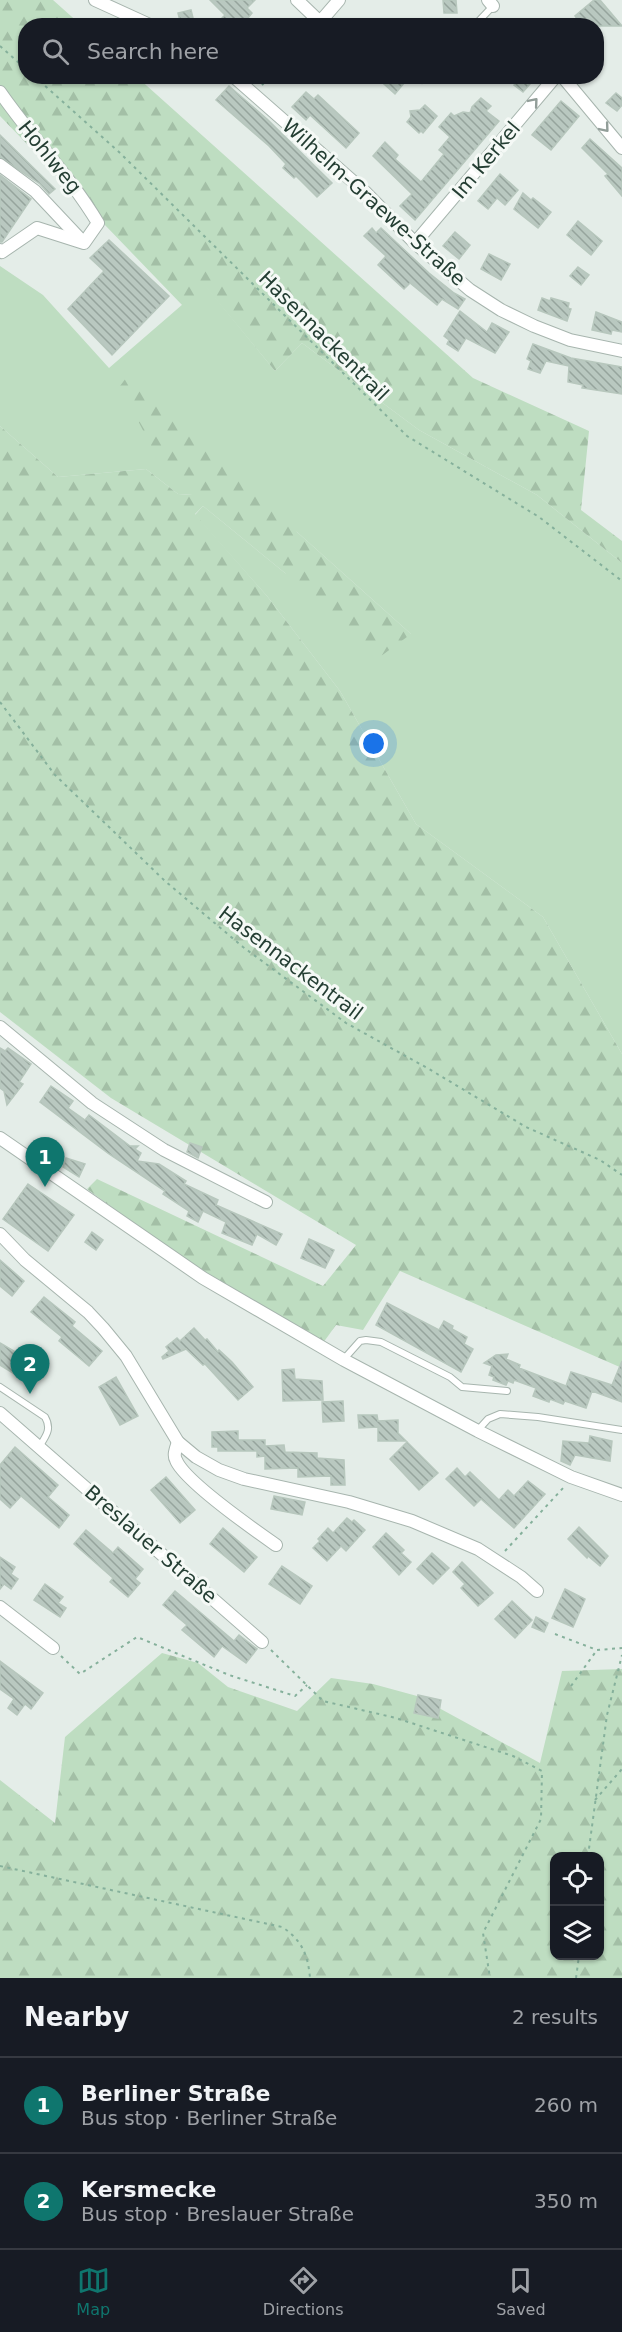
<!DOCTYPE html>
<meta charset="utf-8">
<style>
:root{--surface:#171b24;--page:#20242c;--text:#f1f3f6;--muted:#9ea1a6;--line:#363941;--accent:#0f766e}
body{margin:0;font-family:"DejaVu Sans",sans-serif;background:var(--page);color:var(--text)}
.controls{position:absolute;right:18px;bottom:18px;display:grid;overflow:hidden;border-radius:12px;box-shadow:0 2px 4px #0004}
.controls button{width:54px;height:54px;display:grid;place-items:center;padding:0;border:0;border-bottom:2px solid var(--line);background:var(--surface);color:var(--text);font:30px sans-serif}
.you{position:absolute;left:374px;top:744px;width:21px;height:21px;margin:-15px;border:4px solid #fff;border-radius:50%;background:#1a73e8;box-shadow:0 0 0 9px #1a73e833}
.badge{display:grid;place-items:center;width:39px;height:39px;border-radius:50%;background:var(--accent);color:#fff;font-size:20px;font-weight:700}
.pin{position:absolute;translate:-50% -50px;filter:drop-shadow(0 2px 3px #0008)}
.pin::after{content:'';position:absolute;top:32px;width:21px;height:18px;background:inherit;clip-path:polygon(0 0,100% 0,50% 100%)}
.list{margin:0;padding:0;list-style:none}
h2{display:flex;justify-content:space-between;align-items:center;height:78px;margin:0;padding:0 24px;font-size:26px}
h2 small{font-size:20px;font-weight:400;color:var(--muted)}
.list li{display:grid;grid-template-columns:39px 1fr auto;gap:18px;align-items:center;box-sizing:border-box;height:96px;padding:0 24px;border-top:2px solid var(--line)}
.list b{display:block;font-size:22px;white-space:nowrap}
.list p{margin:0;font-size:20px;white-space:nowrap;color:var(--muted)}
.list em{font-size:20px;font-style:normal;color:var(--muted)}
.icon{flex:none;width:33px;height:33px;fill:none;stroke:currentColor;stroke-width:2;stroke-linecap:round;stroke-linejoin:round}
.map{position:relative;flex:none;width:622px;height:1978px;overflow:hidden}
.search{position:absolute;background:var(--surface);box-shadow:0 2px 4px #0004;left:18px;right:18px;top:18px;height:66px;display:flex;align-items:center;gap:15px;box-sizing:border-box;padding:0 21px;border-radius:24px;color:var(--muted);font-size:22px}
.sheet{height:270px;background:var(--surface)}
nav{display:flex;justify-content:space-around;align-items:center;box-sizing:border-box;height:84px;border-top:2px solid var(--line);background:var(--surface);font-size:16px;color:var(--muted)}
nav a{display:grid;justify-items:center;gap:3px}
nav .on{color:var(--accent)}
.map>svg:first-child{display:block}
.grass{fill:#beddc1}
.forest{fill:url(#forest-firs);fill-rule:evenodd}
.building{fill:url(#building-back-hatch);stroke:#b7c7bd;stroke-width:1.5}
.lines{fill:none;stroke-linecap:round;stroke-linejoin:round}
.lane-casing{stroke:#a7b5ae;stroke-width:8}
.street-casing{stroke:#a7b5ae;stroke-width:14}
.path{stroke:#85b09b;stroke-width:2;stroke-dasharray:3 4.5;stroke-linecap:butt}
.lane{stroke:#fff;stroke-width:6}
.street{stroke:#fff;stroke-width:12}
.oneway{stroke:#929e99}
.labels{text-anchor:middle;stroke-width:6;stroke-linejoin:round;paint-order:stroke}
.street-label{font-size:20px;fill:#243e33;stroke:#f5f9f6}
</style>
<div class="map">
<svg width="622" height="1978" viewBox="0 0 622 1978">
<defs>
<pattern id="forest-firs" width="22" height="20" patternUnits="userSpaceOnUse" patternTransform="scale(1.5)"><rect width="22" height="20" fill="#beddc1"/><path d="M5 1l3.5 6h-7zM16 11l3.5 6h-7z" fill="#a3bfa6"/></pattern>
<pattern id="building-back-hatch" width="6" height="6" patternUnits="userSpaceOnUse" patternTransform="scale(1.5)"><rect width="6" height="6" fill="#b9c8c0"/><path d="M-1 5l2 2M0 0l6 6M5-1l2 2" fill="none" stroke="#96a49d"/></pattern>
</defs>
<rect width="100%" height="100%" fill="#e4ede8"/>
<polygon class="grass" points="0,266 43,295 109,368 205,285 275,371 302,343 419,430 537,495 622,563 622,1054 543,917 416,824 340,691 267,596 195,515 203,506 285,573 411,634 297,532 193,495 178,494 146,469 58,477 0,426"/>
<g class="forest">
<polygon points="0,0 53,0 81,25 26,26 26,76 137,77 473,378 589,431 581,510 622,541 622,563 537,495 419,430 302,343 275,371 205,286 183,306 0,116"/>
<polygon points="129,374 297,532 411,634 377,659 285,573 203,506 195,514 267,596 340,691 416,824 543,917 622,1054 622,1368 400,1271 363,1330 336,1325 323,1343 204,1274 87,1189 97,1179 323,1286 356,1245 111,1098 0,1012 0,426 58,477 146,469 178,494 192,495 162,467 120,386"/>
<path d="M162,1653L198,1663L228,1687L297,1711L331,1678L373,1684L417,1696L540,1763L562,1671L622,1669V1978H0V1780L55,1823L65,1737ZM554,1856H600V1956H554Z"/>
</g>
<g class="building">
<polygon points="210,0 255,0 247,8 252,13 248,18 256,26 214,26 225,15"/>
<polygon points="443,0 456,0 457,13 444,13"/>
<polygon points="594,0 600,0 622,26 582,26 575,16"/>
<polygon points="191,10 194,22 181,25 178,13"/>
<polygon points="375,76 410,76 395,94"/>
<polygon points="521,76 537,76 523,92 514,85"/>
<polygon points="229,86 267,119 332,183 317,197 296,176 294,178 283,168 286,164 269,146 216,100"/>
<polygon points="306,92 314,99 318,95 359,133 346,148 310,115 306,120 292,107"/>
<polygon points="616,93 622,98 622,105 617,111 606,103"/>
<polygon points="481,98 491,106 486,111 499,121 415,220 400,206 412,194 373,156 385,142 398,155 395,159 421,182 444,154 439,150 450,137 439,127 451,113 454,116 463,112 470,113 472,107"/>
<polygon points="561,101 579,116 551,150 532,135"/>
<polygon points="425,105 437,116 423,133 421,131 419,133 407,122 411,117 410,111 420,110"/>
<polygon points="0,135 55,189 49,194 40,184 0,157"/>
<polygon points="590,139 622,168 622,196 605,176 608,174 582,148"/>
<polygon points="500,174 518,190 505,205 497,198 488,209 478,201"/>
<polygon points="0,175 31,199 2,242 0,242"/>
<polygon points="523,193 531,200 533,198 551,212 538,228 514,209"/>
<polygon points="578,221 602,241 591,255 567,235"/>
<polygon points="372,228 376,233 381,228 429,273 454,293 465,299 458,309 442,299 437,305 410,283 404,289 378,265 386,256 364,236"/>
<polygon points="455,232 470,245 459,259 443,246"/>
<polygon points="109,240 169,296 112,355 68,309 104,271 90,258"/>
<polygon points="489,254 510,264 501,280 481,269"/>
<polygon points="578,267 589,275 581,285 570,276"/>
<polygon points="542,298 550,301 551,298 569,303 568,308 571,309 567,321 538,310"/>
<polygon points="460,311 487,332 492,323 509,332 495,353 466,338 458,351 447,344 449,340 444,336"/>
<polygon points="596,312 622,322 622,332 612,330 611,334 592,330"/>
<polygon points="533,344 571,358 622,367 622,394 582,388 583,385 568,382 569,366 546,361 540,373 528,369 531,361 527,359"/>
<polygon points="0,1048 5,1051 8,1048 31,1064 19,1082 23,1084 7,1105 4,1091 0,1088"/>
<polygon points="51,1086 73,1101 68,1108 85,1120 89,1115 130,1146 138,1146 135,1149 141,1153 137,1161 159,1164 186,1181 184,1184 218,1200 216,1205 282,1234 276,1245 257,1234 252,1245 222,1233 226,1222 203,1211 198,1222 187,1216 189,1211 163,1194 165,1191 109,1154 40,1102"/>
<polygon points="190,1143 202,1147 198,1158 187,1152"/>
<polygon points="66,1158 85,1164 79,1177 63,1167"/>
<polygon points="28,1184 74,1215 48,1251 3,1219"/>
<polygon points="92,1232 103,1240 96,1250 85,1242"/>
<polygon points="309,1239 334,1250 325,1268 301,1258"/>
<polygon points="0,1260 24,1281 12,1296 0,1286"/>
<polygon points="44,1297 75,1322 72,1326 102,1351 89,1366 59,1341 62,1337 31,1312"/>
<polygon points="387,1303 439,1330 444,1321 453,1326 452,1329 467,1337 464,1344 473,1349 461,1372 376,1325"/>
<polygon points="194,1328 205,1340 207,1339 218,1352 219,1350 232,1362 253,1387 238,1400 205,1364 203,1365 186,1349 163,1359 162,1357 169,1351 166,1347 177,1338 180,1341"/>
<polygon points="0,1343 31,1361 21,1378 0,1365"/>
<polygon points="508,1354 506,1359 520,1365 519,1368 566,1386 571,1372 612,1385 622,1361 622,1402 592,1391 586,1408 565,1401 566,1399 563,1404 550,1399 549,1402 533,1396 536,1388 514,1380 513,1383 508,1381 506,1385 493,1380 494,1377 489,1375 492,1366 484,1363 496,1355"/>
<polygon points="294,1369 295,1379 322,1381 323,1400 283,1401 282,1370"/>
<polygon points="116,1377 138,1416 120,1425 99,1387"/>
<polygon points="343,1401 344,1421 323,1422 322,1402"/>
<polygon points="358,1415 377,1415 378,1421 398,1420 398,1433 406,1441 378,1441 378,1427 359,1428"/>
<polygon points="238,1431 238,1440 265,1440 265,1446 284,1445 285,1452 317,1453 317,1458 344,1460 345,1485 331,1485 331,1476 298,1477 298,1468 265,1469 265,1456 257,1457 257,1451 218,1451 218,1447 212,1447 212,1432"/>
<polygon points="590,1436 612,1441 610,1461 575,1455 570,1465 561,1461 563,1441 589,1443"/>
<polygon points="407,1442 438,1473 419,1490 390,1459"/>
<polygon points="15,1447 58,1485 48,1497 69,1515 59,1528 21,1496 10,1508 0,1499 0,1465"/>
<polygon points="457,1468 465,1477 470,1472 499,1500 508,1490 514,1496 528,1481 545,1494 514,1528 481,1499 474,1506 446,1479"/>
<polygon points="166,1477 195,1510 180,1523 151,1490"/>
<polygon points="274,1496 305,1502 302,1515 271,1509"/>
<polygon points="347,1518 352,1522 354,1520 365,1530 346,1551 341,1546 327,1561 313,1548 320,1541 318,1539 328,1528 333,1533"/>
<polygon points="579,1527 608,1556 600,1566 588,1556 587,1558 568,1539"/>
<polygon points="223,1528 257,1557 244,1572 210,1544"/>
<polygon points="86,1530 113,1553 118,1547 143,1569 135,1579 140,1583 128,1597 110,1582 113,1578 74,1544"/>
<polygon points="386,1533 404,1550 401,1553 411,1562 399,1575 373,1547"/>
<polygon points="432,1553 449,1568 433,1584 417,1569"/>
<polygon points="0,1557 15,1567 11,1574 18,1579 11,1589 4,1584 0,1589"/>
<polygon points="462,1562 493,1593 478,1606 461,1588 465,1584 453,1572"/>
<polygon points="282,1566 312,1586 300,1604 269,1584"/>
<polygon points="45,1584 63,1597 58,1603 66,1608 60,1617 34,1600"/>
<polygon points="565,1589 585,1599 573,1627 552,1618"/>
<polygon points="175,1591 234,1641 239,1635 257,1649 246,1663 222,1646 214,1657 182,1630 187,1625 163,1605"/>
<polygon points="512,1601 532,1620 515,1638 495,1619"/>
<polygon points="536,1617 548,1623 544,1632 532,1627"/>
<polygon points="0,1661 43,1693 31,1709 25,1704 17,1715 8,1708 14,1699 0,1689"/>
<polygon points="418,1695 441,1700 438,1718 414,1713"/>
</g>
<g class="lines">
<g class="lane-casing">
<g id="lane">
<polyline points="474,26 493,6"/>
<polyline points="422,80 426,76"/>
<polyline points="344,1359 360,1341 366,1340 381,1342 450,1377 462,1387 507,1391"/>
<path d="M0,1387L45,1417C52,1429 46,1436 39,1447"/>
<polyline points="478,1430 488,1419 500,1414 538,1417 622,1430"/>
</g>
</g>
<g class="street-casing">
<g id="street">
<polyline points="95,0 152,26"/>
<polyline points="297,0 320,22 339,0"/>
<polyline points="488,0 493,6"/>
<polyline points="233,76 365,192 415,243 470,290 501,310 534,326 570,340 622,351"/>
<polyline points="562,76 622,148"/>
<path d="M0,92C31,137 70,176 98,223L84,243L37,228L2,252L0,250"/>
<polyline points="0,165 35,191 83,242"/>
<polyline points="415,243 556,76"/>
<polyline points="0,1027 92,1103 164,1150 266,1202"/>
<polyline points="0,1138 203,1278 344,1360 478,1431 571,1477 622,1495"/>
<polyline points="0,1234 25,1260 88,1312 103,1328 126,1356 178,1442 196,1457 219,1470 244,1479 349,1502 412,1521 478,1549 521,1577 537,1591"/>
<polyline points="0,1413 262,1642"/>
<path d="M178,1442C176,1448 173,1455 176,1460C184,1481 256,1531 276,1545"/>
<polyline points="0,1607 53,1648"/>
</g>
</g>
<g class="path">
<polyline points="0,46 26,69"/>
<polyline points="34,76 119,152 407,436 539,517 622,581"/>
<polyline points="262,85 270,76"/>
<polyline points="0,702 55,775 165,881 243,947 346,1023 429,1069 526,1127 600,1160 622,1175"/>
<polyline points="505,1551 564,1487"/>
<polyline points="555,1634 597,1650 622,1648"/>
<polyline points="271,1650 323,1701 396,1718 513,1756 542,1771 541,1819 483,1933 490,1978"/>
<polyline points="61,1656 80,1674 137,1637 229,1675 295,1696 307,1685"/>
<polyline points="571,1686 597,1650"/>
<polyline points="595,1800 622,1769"/>
<polyline points="588,1856 607,1715 622,1655"/>
<path d="M0,1866L282,1927C302,1940 308,1955 310,1978"/>
<polyline points="576,1978 579,1956"/>
</g>
<use href="#lane" class="lane"/>
<use href="#street" class="street"/>
</g>
<defs><path id="oneway-chevron" d="M-2-3.5L2.5 0L-2 3.5" fill="none" stroke-width="1.6" stroke-linecap="round" stroke-linejoin="round" transform="scale(1.5)"/></defs>
<g class="oneway">
<use href="#oneway-chevron" transform="translate(534 102) rotate(-50)"/>
<use href="#oneway-chevron" transform="translate(605 128) rotate(50)"/>
</g>
<g class="labels">
<g class="street-label">
<text transform="translate(50 157) rotate(51)" y="7">Hohlweg</text>
<text transform="translate(486 160) rotate(-50)" y="7">Im Kerkel</text>
<text transform="translate(374 202) rotate(42)" y="7">Wilhelm-Graewe-Straße</text>
<text transform="translate(324 336) rotate(45)" y="7">Hasennackentrail</text>
<text transform="translate(291 963) rotate(37)" y="7">Hasennackentrail</text>
<text transform="translate(151 1544) rotate(41)" y="7">Breslauer Straße</text>
</g>
</g>
</svg>
<div class="controls">
<button><svg class="icon" aria-label="locate" viewBox="0 0 24 24"><circle cx="12" cy="12" r="6"/><path d="M12 2v4M12 18v4M2 12h4M18 12h4"/></svg></button>
<button><svg class="icon" aria-label="layers" viewBox="0 0 24 24"><path d="M12 4l9 5-9 5-9-5zM3 14l9 5 9-5"/></svg></button>
</div>
<div class="you"></div>
<div class="pin badge" style="left:45px;top:1187px">1</div>
<div class="pin badge" style="left:30px;top:1394px">2</div>
<div class="search"><svg class="icon" aria-label="search" viewBox="0 0 24 24"><circle cx="10" cy="10" r="6"/><path d="M15 15l6 6"/></svg>Search here</div>
</div>
<section class="sheet">
<h2>Nearby<small>2 results</small></h2>
<ul class="list">
<li><span class="badge">1</span><div><b>Berliner Straße</b><p>Bus stop · Berliner Straße</p></div><em>260 m</em></li>
<li><span class="badge">2</span><div><b>Kersmecke</b><p>Bus stop · Breslauer Straße</p></div><em>350 m</em></li>
</ul>
</section>
<nav>
<a class="on"><svg class="icon" aria-label="map" viewBox="0 0 24 24"><path d="M3 6l6-2 6 2 6-2v14l-6 2-6-2-6 2zM9 4v14M15 6v14"/></svg>Map</a>
<a><svg class="icon" aria-label="directions" viewBox="0 0 24 24"><path d="M12 3l9 9-9 9-9-9zM9 14v-3h6M13 9l2 2-2 2"/></svg>Directions</a>
<a><svg class="icon" aria-label="saved" viewBox="0 0 24 24"><path d="M7 4h10v16l-5-4-5 4z"/></svg>Saved</a>
</nav>
